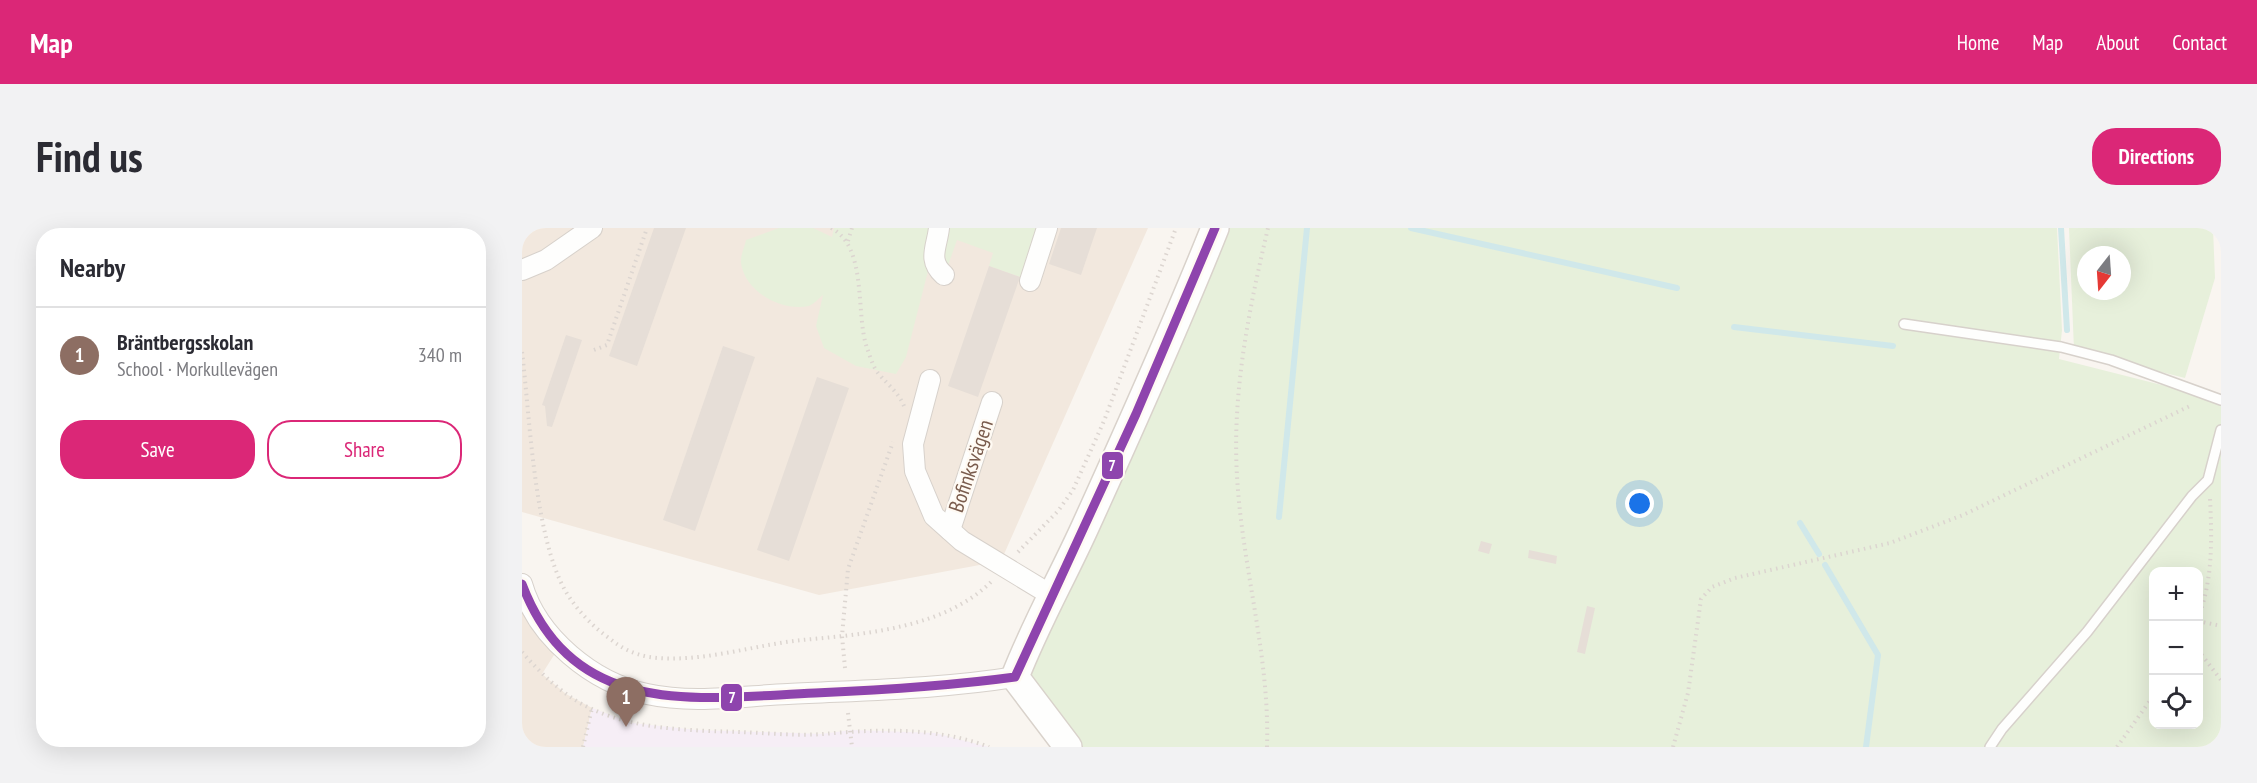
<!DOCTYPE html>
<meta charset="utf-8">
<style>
:root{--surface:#fff;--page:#f2f2f3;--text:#2b2b33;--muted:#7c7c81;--line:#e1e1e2;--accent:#db2777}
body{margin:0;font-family:"PT Sans Narrow",sans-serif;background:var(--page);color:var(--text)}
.controls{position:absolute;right:18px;bottom:18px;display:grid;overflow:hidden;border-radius:12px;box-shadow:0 6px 24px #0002}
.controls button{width:54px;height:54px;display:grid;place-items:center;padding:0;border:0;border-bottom:2px solid var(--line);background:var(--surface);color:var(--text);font:30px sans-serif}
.compass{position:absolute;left:1555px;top:18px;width:54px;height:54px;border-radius:50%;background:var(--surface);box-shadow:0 6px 24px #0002;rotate:197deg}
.you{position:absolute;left:1118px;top:276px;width:21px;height:21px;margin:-15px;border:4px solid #fff;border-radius:50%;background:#1a73e8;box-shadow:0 0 0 9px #1a73e833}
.badge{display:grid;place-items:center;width:39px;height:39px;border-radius:50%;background:var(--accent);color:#fff;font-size:20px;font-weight:700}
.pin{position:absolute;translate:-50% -50px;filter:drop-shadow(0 2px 3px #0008)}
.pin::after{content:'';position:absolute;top:32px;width:21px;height:18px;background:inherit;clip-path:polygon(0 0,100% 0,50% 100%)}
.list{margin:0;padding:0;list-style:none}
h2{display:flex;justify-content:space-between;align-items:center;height:78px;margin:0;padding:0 24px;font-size:26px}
h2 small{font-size:20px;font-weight:400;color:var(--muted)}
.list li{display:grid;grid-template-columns:39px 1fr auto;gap:18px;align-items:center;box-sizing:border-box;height:96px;padding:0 24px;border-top:2px solid var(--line)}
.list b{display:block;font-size:22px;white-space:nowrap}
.list p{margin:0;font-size:20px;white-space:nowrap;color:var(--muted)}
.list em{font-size:20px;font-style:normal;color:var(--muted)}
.actions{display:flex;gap:12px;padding:18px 24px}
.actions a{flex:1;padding:14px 0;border:2px solid var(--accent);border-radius:24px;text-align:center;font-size:21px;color:var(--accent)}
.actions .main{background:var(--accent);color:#fff}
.icon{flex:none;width:33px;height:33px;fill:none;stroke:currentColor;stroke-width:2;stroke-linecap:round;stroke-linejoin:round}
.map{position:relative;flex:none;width:1699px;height:519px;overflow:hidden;border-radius:24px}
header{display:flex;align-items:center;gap:36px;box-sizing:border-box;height:84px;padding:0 30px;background:var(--accent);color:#fff}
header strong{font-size:28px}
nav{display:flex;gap:33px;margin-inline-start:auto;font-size:21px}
.intro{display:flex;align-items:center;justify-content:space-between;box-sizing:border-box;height:144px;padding:0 36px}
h1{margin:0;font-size:42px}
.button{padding:15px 27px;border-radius:24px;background:var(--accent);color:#fff;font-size:21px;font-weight:700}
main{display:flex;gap:36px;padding:0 36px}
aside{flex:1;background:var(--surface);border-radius:24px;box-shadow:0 6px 24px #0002}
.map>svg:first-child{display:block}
.residential{fill:#f2e8de}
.education{fill:#f6eef6}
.green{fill:#e7f0db;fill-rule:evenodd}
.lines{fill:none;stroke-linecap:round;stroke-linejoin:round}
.stream{stroke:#d0e8ea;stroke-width:6}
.building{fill:#e6ded7}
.lane-casing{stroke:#d7d1cb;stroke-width:12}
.street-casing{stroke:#d7d1cb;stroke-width:22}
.secondary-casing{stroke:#d9d2cb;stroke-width:30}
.path{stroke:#dcd5d0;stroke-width:4;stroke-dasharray:1.5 4.5;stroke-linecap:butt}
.lane{stroke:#fefefd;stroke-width:9}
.street{stroke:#fefefd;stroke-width:20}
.secondary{stroke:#fefefd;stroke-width:27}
.bus-1-casing{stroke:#fffaf3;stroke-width:14}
.bus-1{stroke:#8e44ad;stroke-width:9}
.labels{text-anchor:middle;stroke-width:4.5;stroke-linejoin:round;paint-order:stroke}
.street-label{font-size:21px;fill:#7a5c4d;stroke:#fffaf3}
.line-badge{stroke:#fffaf3;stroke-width:2}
.badge-label{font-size:16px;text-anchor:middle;font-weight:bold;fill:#fff}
</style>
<header>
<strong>Map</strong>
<nav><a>Home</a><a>Map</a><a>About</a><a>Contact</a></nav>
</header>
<div class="intro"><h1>Find us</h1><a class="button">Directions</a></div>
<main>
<aside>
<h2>Nearby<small></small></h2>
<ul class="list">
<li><span class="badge" style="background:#8d6e63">1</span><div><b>Bräntbergsskolan</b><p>School · Morkullevägen</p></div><em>340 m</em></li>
</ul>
<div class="actions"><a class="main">Save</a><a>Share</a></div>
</aside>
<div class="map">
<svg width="1699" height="519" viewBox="0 0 1699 519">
<rect width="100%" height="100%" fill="#f9f5f0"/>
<g class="residential">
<polygon points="0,0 626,0 479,333 297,367 0,284"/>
<polygon points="0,356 39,416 20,446 44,466 70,480 61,519 0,519"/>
</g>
<polygon class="education" points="70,480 110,495 174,502 299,506 330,502 413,505 467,519 61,519"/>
<g class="green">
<path d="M257,0H291L310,9L312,0H417L384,129L374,146L334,138L302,120L294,98L301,67C297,70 292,76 287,78C260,84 223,64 219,35C218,28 223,18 224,12Z"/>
<polygon points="420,0 517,0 502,46 498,49 467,38 471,25 435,12 424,43 420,42"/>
<path d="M693,0H1535L1540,102L1537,131L1699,172V519H546L493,449ZM1632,344H1676V496H1632Z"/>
<path d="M1547,0H1691L1693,50L1663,150L1552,122ZM1564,27H1600V63H1564Z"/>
</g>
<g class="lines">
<g class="stream">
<polyline points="889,0 1155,60"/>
<polyline points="1539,0 1545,102"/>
<polyline points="1212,99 1371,118"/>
<polyline points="757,289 785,0"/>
<polyline points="1278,295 1297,326"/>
<polyline points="1303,337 1356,427 1344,519"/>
</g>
</g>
<g class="building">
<polygon points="132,0 164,0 115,138 87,128"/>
<polygon points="539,0 575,0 559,47 527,36"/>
<polygon points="467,38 498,49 456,169 426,158"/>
<polygon points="44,107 60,112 30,199 25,198 23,178 20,177"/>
<polygon points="201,118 233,129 173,303 141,292"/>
<polygon points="295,149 327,160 267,333 235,322"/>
<polygon points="959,313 970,316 967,326 956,323"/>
<polygon points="1007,322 1035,328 1034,336 1006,330"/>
<polygon points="1065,378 1073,380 1063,426 1055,424"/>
</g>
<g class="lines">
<g class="lane-casing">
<g id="lane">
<polyline points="1382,96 1539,119 1589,132 1699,172"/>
<polyline points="1468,519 1480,501 1565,404 1670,268 1686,252 1699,202"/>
</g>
</g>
<g class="street-casing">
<g id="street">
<path d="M417,0C415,19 405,32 422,47"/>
<polyline points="0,42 24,32 70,0"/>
<polyline points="508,53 525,0"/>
<polyline points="408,152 391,216 393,243 412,288 440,313 529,367"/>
<polyline points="428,302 470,174"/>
<path d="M0,356C15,409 71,455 125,466C170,476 220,468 266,466C342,462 418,461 493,449"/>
</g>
</g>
<g class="secondary-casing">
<path id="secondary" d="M546,519L493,449C513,397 541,348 564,297C609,198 653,100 693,0"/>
</g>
<g class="path">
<path d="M309,0C346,19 333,85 345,120C348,128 351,139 356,145C366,157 376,164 382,178"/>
<polyline points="326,13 330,0"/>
<polyline points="72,122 85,117 125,0"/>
<path d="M0,124C8,189 12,309 44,364C55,382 70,398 87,410C99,420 111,426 127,429C177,436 231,417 280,412C344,406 424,400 471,352"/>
<polyline points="496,324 536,283 551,262 582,193 654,0"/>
<path d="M1676,391C1691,350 1690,313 1688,270"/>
<polyline points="1676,393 1699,398"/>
<polyline points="1676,422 1699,452"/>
<path d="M0,424C13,439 27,453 43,465C92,502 160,502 218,504C245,505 274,508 301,506C356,501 415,499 467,519"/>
<polyline points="323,440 320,408 326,341 371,214"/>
<polyline points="326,485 330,519"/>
<polyline points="61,519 70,480"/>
<path d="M745,519C748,428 720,339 715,248C710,164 727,81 746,0"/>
<polyline points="1151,519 1166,465 1179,371 1190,359 1213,350 1368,315 1441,287 1670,177"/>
<polyline points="1595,519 1632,467"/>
</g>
<use href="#lane" class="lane"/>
<use href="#street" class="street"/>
<use href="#secondary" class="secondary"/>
<g class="bus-1-casing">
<path id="bus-1" d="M0,356C52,493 176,470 293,465C360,462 427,458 493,449L614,186L693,0"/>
</g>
<use href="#bus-1" class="bus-1"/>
</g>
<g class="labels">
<g class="street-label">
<text transform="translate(449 238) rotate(-71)" y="7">Bofinksvägen</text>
</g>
</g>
<g class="line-badge">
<rect x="579" y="223" width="23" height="29" rx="6" fill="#8e44ad"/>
<rect x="198" y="455" width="23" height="29" rx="6" fill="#8e44ad"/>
</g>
<g class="badge-label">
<text x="590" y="243">7</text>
<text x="210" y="475">7</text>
</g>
</svg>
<div class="controls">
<button>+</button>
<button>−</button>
<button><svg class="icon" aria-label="locate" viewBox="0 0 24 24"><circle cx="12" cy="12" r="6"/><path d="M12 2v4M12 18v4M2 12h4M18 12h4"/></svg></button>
</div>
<svg class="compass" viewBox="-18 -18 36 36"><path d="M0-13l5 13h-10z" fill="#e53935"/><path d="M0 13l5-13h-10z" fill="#7c7c81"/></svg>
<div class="you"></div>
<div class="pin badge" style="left:104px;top:499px;background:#8d6e63">1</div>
</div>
</main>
